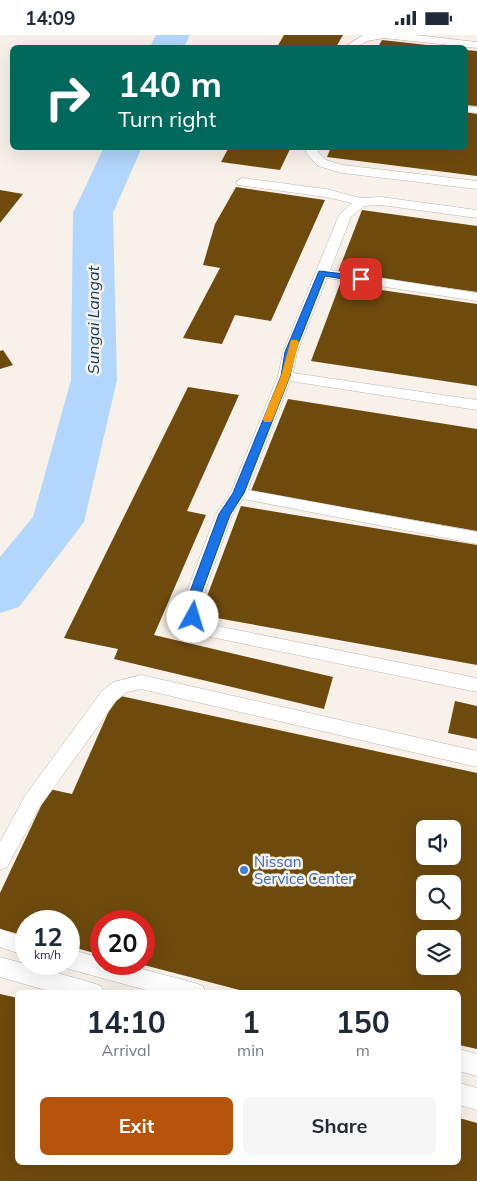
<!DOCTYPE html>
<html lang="en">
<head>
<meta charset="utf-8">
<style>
	:root { --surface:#fff; --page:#f6f6f7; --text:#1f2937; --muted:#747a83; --accent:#b45309 }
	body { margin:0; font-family:Mulish,sans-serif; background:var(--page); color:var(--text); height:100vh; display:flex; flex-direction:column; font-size:19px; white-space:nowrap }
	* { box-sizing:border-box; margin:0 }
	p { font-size:16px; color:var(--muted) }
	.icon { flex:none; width:28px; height:28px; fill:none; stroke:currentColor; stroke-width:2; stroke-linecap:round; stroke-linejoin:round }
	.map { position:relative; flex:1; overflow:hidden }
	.side { position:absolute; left:15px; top:955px; width:446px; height:175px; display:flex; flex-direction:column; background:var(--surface); border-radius:8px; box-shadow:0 5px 20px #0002 }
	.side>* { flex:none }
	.top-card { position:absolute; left:10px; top:10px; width:458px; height:105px; border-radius:8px; box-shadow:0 5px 20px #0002; background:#00695c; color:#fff; overflow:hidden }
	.fabs { position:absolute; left:416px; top:785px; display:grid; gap:10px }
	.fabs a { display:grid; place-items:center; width:45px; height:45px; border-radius:8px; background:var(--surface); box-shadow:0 5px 20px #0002; font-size:25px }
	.speed { position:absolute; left:15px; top:875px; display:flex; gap:10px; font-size:25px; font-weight:700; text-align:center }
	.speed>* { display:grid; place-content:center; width:65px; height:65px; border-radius:50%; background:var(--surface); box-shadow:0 5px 20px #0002; line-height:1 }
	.speed small { font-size:12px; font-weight:400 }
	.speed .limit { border:8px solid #d22; background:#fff; color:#111 }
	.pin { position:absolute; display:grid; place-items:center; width:42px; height:42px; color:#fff; margin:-21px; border-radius:10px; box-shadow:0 2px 8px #0006 }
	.me { position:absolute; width:55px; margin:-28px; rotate:6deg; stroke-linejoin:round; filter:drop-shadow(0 0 4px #0008) }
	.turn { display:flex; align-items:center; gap:18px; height:105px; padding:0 25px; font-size:22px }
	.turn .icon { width:65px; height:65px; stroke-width:2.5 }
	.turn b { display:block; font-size:35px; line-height:42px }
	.eta { display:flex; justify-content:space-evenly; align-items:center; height:85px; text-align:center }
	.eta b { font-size:30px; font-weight:700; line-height:35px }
	.cta { display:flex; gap:10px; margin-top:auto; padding:10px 25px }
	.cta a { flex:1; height:58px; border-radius:8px; background:var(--accent); color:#fff; font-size:20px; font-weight:700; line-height:58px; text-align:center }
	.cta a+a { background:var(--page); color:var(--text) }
	.status { display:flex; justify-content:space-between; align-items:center; height:35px; padding:0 25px; background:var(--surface); direction:ltr }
	.status svg { height:14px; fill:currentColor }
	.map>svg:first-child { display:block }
</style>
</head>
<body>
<div class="status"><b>14:09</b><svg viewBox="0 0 49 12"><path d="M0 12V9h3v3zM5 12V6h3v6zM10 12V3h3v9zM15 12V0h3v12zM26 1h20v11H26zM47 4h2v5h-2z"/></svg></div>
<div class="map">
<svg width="477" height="1146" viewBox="0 0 477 1146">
	<rect width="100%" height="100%" fill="#f7f1e9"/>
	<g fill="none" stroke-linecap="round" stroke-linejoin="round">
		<!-- river -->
		<path fill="#b2d6fc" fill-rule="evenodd" d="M156,0H190L184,12H150Z
			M104,112H142L113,178L117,345L84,487L19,572L0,578V522L33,482L71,345L73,178Z"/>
	</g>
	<!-- building -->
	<path fill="#6e4a0d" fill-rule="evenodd" d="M284,0H343L336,12H277Z
		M382,5L436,11V12H378Z
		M465,15L477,16V71L465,70Z
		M465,77L477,79V141L327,122L331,112H465Z
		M229,112H291L280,135L221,127Z
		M236,152L325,165L271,286L235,280L222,309L183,303L220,233L203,230L215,189Z
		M0,155L23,159L0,188Z
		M362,175L477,191V257L338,237Z
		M340,249L477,269V351L311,326Z
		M3,315L13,330L0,334V316Z
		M188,352L239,360L187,476L206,480L154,600L333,642L324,674L114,624L118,614L64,603Z
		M288,364L477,394V496L251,456Z
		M241,471L477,510V630L200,580Z
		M116,660L477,738V1014L459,1010V958H251L140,929H144V886H101V920L69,911V886H26V901L0,894V858L49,754L72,759ZM425,794H452V821H425ZM425,849H452V876H425ZM425,904H452V931H425Z
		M455,666L477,671V704L448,698Z
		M0,959L18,963V1128H459V1083L477,1088V1146H0Z"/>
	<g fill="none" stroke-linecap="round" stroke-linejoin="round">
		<defs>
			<path id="service" d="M363,0H415L477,7V13L384,3L367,6L357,12H345Z
				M465,71L477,72V78L465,77Z
				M307,112H319L318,117L326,125L343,130L477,146V154L342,138L318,131L306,118Z
				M242,143L326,154L361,163L381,162L477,175V183L381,170L364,171L351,182L330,235L477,258V266L327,243L297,317L293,338L477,365V375L290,346L248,455L477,497V509L243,464L232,480L200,570L201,579L212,590L477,643V657L206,601C192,597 185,583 182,570L216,479L231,457L278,341L283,317L339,180L352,168L326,162L238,150L236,147Z
				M141,640L477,716V732L141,654L127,657L116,666L39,773L7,832L0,835V807L25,761L102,656L114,647Z
				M0,894L26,903V921L0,912Z
				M69,914L101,923V929H123L195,948L203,951L206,958H157L69,934L60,929H69Z
				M0,922L93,948L101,951L104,958H56L0,942Z
				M459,1014L477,1019V1041L459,1036Z
				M459,1048L477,1053V1075L459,1070Z"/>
		</defs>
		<!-- service casing -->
		<use href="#service" stroke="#bab4ac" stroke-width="1"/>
		<!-- service -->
		<use href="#service" fill="#fff" fill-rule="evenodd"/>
	</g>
	<!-- route -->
	<path fill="#1a73e8" stroke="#114b97" d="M319,236L361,241L365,244L361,247L325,241L295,317L290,341L244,458L230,480L197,570L199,582L193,586L189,584L185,570L219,479L233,458L281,341L285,317Z"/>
	<!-- slow -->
	<path fill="#f59e0b" d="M291,305H297L299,307L290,341L273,384L271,387H264L263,384L281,341Z"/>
	<!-- markers -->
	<circle fill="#3f7fe0" stroke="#f7f1e9" stroke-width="2" cx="244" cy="835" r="5"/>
	<g text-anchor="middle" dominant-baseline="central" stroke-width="5" stroke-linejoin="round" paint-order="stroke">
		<!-- shop labels -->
		<g font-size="15" fill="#366cbe" stroke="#f7f1e9" text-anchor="start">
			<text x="254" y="826">Nissan<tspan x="254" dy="17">Service Center</tspan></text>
		</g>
		<!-- water labels -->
		<g font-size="16" font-style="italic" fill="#123c63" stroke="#f7f1e9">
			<text transform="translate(93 285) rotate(-90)">Sungai Langat</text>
		</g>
	</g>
</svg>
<div class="fabs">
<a><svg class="icon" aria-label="sound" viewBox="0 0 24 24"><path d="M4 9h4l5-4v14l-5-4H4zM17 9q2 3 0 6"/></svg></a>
<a><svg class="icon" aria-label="search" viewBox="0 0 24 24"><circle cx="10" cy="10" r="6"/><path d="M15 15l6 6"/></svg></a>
<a><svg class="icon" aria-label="layers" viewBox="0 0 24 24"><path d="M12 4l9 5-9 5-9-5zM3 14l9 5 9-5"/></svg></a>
</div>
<div class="speed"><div>12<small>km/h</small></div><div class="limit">20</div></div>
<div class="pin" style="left:361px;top:244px;background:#d93025"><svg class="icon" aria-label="arrive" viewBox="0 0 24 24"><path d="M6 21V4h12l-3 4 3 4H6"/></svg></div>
<svg class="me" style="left:193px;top:582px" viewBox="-20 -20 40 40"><circle r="19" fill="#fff"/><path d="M0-13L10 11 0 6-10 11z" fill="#1a73e8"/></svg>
<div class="top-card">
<div class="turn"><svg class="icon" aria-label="right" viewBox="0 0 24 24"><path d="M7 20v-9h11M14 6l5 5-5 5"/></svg><div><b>140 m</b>Turn right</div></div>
</div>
<section class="side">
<div class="eta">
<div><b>14:10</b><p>Arrival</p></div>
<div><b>1</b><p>min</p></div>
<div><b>150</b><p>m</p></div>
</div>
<div class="cta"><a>Exit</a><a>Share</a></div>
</section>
</div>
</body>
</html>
